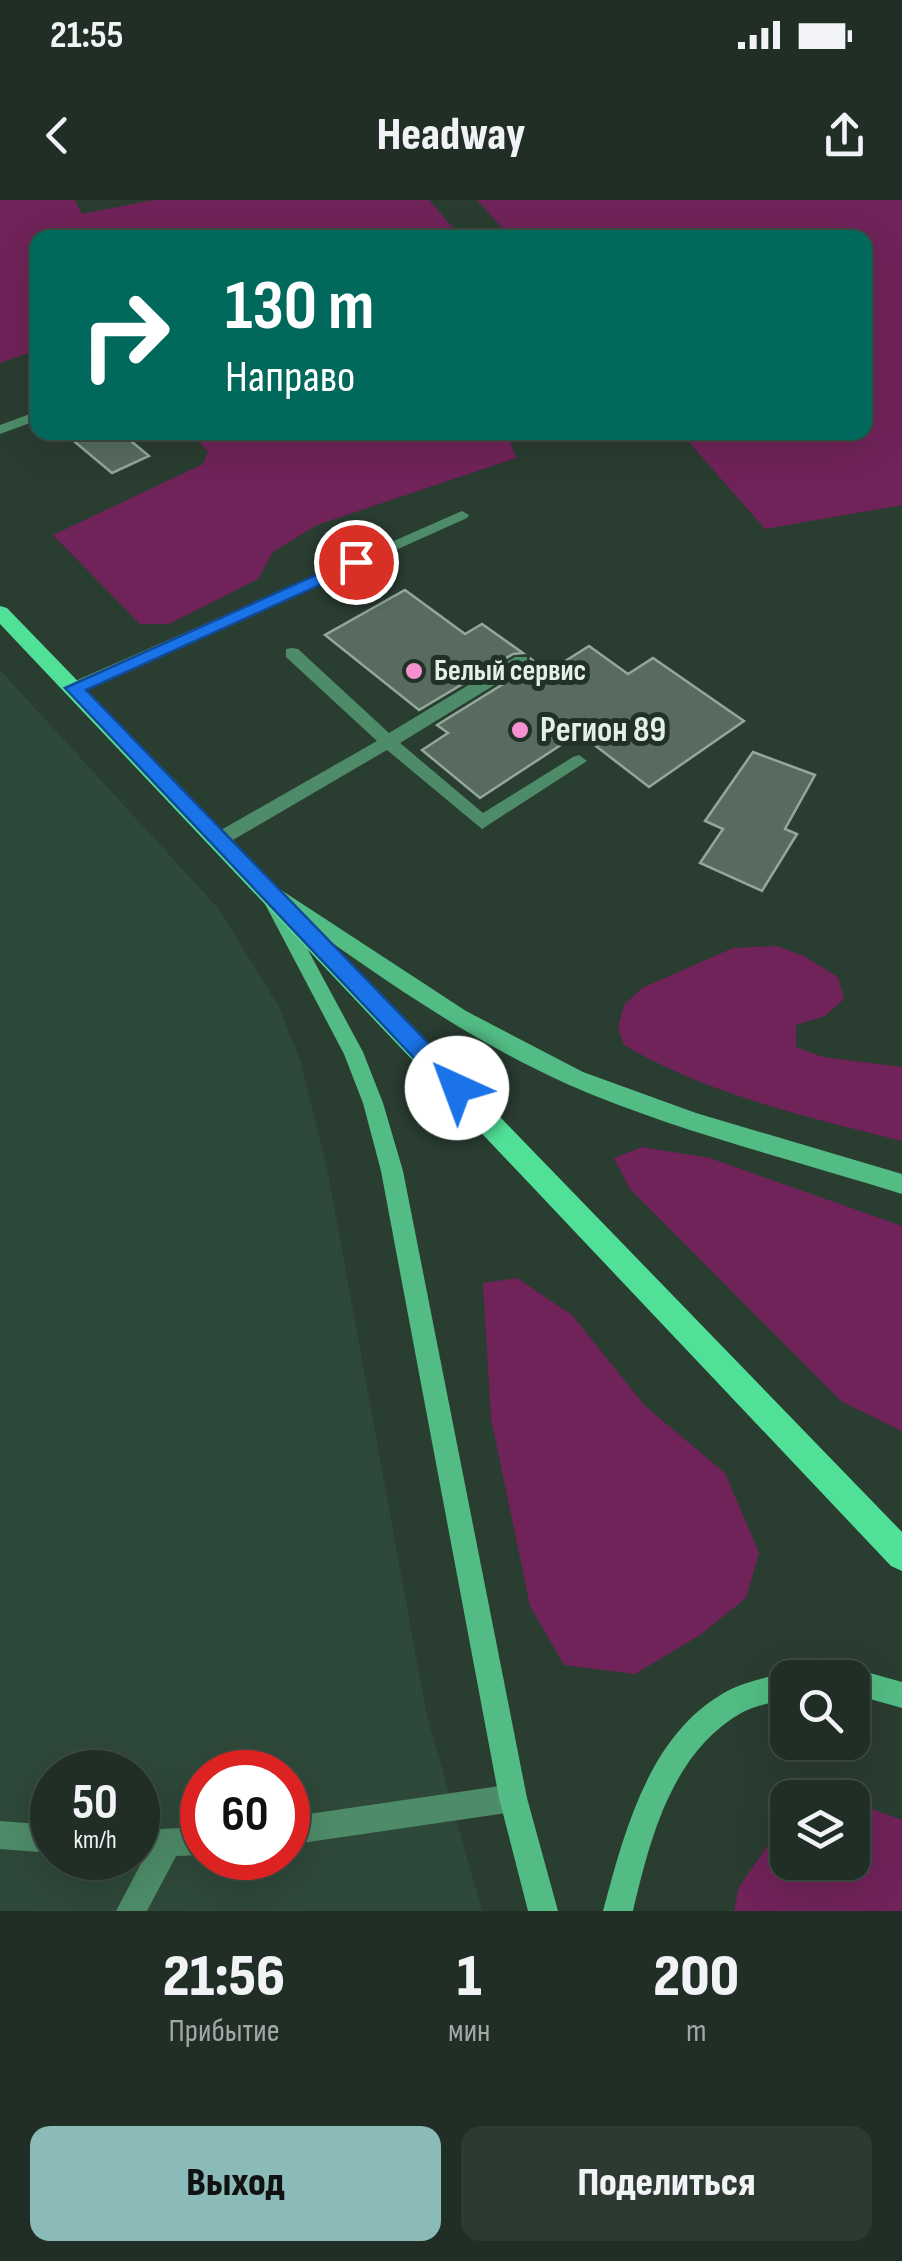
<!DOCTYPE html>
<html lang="ru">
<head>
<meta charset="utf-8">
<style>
	:root { --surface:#202e25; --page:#2d3a32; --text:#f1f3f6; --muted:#a2a8a7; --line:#3d4a42; --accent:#8bbbb9 }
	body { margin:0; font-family:"Sofia Sans Condensed",sans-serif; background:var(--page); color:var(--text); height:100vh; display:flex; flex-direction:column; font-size:38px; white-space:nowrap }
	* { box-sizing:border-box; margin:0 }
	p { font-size:32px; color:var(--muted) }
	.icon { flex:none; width:55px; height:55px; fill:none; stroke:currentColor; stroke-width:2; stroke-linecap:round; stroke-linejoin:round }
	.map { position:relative; height:1711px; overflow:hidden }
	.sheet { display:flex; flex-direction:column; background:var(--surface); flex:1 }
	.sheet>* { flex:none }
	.banner { position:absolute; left:30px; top:30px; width:842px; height:210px; border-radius:20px; box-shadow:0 10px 40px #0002,0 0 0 2px var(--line); background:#00695c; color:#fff; overflow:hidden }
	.controls { position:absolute; left:770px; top:1460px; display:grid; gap:20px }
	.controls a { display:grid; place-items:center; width:100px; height:100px; border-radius:20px; background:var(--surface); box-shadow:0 10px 40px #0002,0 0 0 2px var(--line); font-size:50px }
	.speed { position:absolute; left:30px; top:1550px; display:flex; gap:20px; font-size:50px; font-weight:700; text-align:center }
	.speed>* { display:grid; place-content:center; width:130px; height:130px; border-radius:50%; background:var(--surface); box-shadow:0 10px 40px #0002,0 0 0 2px var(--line); line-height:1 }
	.speed small { font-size:25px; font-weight:400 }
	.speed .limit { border:15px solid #d22; background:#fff; color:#111 }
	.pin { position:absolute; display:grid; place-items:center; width:85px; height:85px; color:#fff; margin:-42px; border:5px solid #fff; border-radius:50%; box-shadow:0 2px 10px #0007 }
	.me { position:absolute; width:110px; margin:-55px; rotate:317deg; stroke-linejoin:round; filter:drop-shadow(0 0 8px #0008) }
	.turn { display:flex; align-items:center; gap:35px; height:210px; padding:0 30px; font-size:45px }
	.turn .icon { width:130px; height:130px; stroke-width:2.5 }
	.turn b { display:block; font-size:70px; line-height:85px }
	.eta { display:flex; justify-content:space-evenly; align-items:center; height:170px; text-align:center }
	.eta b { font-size:60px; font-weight:800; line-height:70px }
	.button { display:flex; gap:20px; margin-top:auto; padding:20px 30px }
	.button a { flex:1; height:115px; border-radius:20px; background:var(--accent); color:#111; font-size:40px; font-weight:800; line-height:115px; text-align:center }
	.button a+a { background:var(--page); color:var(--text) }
	.status { display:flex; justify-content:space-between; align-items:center; height:70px; padding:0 50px; background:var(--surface); direction:ltr }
	.status svg { height:28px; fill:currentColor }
	header { display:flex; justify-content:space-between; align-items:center; height:130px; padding:0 30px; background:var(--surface); font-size:45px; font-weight:800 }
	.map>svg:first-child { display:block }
</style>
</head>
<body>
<div class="status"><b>21:55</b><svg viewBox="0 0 49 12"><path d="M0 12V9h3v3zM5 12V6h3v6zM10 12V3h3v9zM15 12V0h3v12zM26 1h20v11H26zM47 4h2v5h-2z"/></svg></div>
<header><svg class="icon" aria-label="back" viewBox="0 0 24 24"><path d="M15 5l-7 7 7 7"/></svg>Headway<svg class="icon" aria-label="share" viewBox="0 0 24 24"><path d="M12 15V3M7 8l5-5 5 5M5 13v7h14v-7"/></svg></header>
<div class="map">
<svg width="902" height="1711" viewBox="0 0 902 1711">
	<rect width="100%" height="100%" fill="#2a3d31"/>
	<!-- built -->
	<path fill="#2e4839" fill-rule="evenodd" d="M0,470L219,709L279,807L300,860L328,973L426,1512L482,1711H0ZM52,1572H138V1658H52ZM202,1572H288V1658H202Z"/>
	<!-- green -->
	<path fill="#702359" d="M0,0H75L82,14L153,0H429L461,37L38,38L37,150L0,163Z
		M477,0H902V305L765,329L681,233L865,232V38L510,37Z
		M192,233H507L516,258L317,325L273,352L258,379L169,424H140L53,335L203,264L208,252Z
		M777,746L804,756L838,777L844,799L825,816L796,825V847L823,857L902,867V941C809,918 707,894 624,845L618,828L624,805L642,788L733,748Z
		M642,947L710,958L902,1026V1231L842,1202L630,989L614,958Z
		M517,1078L572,1115L645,1206L725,1273L759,1353L746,1398L700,1435L635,1474L564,1465L530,1406L491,1218L483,1083Z
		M853,1602L902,1620V1711H734L739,1687L787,1618L788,1662H852Z"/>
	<!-- building -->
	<path fill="#576c5f" stroke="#92a89a" stroke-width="2.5" d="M63,232H120L149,256L112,273Z
		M405,390L465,434L482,424L523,453L513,454L419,510L325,435Z
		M589,446L628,474L653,458L744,521L649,587L579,533L480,598L422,550L448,533L437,525L529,468L531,459L548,472Z
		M753,552L815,575L785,629L797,634L762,691L700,663L723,629L705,621Z"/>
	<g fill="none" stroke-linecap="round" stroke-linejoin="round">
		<!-- service -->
		<path fill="#4e8c69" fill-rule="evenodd" d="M38,211V220L0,234V225Z
			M462,311L469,315L467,318L80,492L74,494L66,488L68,484Z
			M292,448L298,449L389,533L515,457H527V465L400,543L483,613L573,557L579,555L587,561L482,629L387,550L226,644H214L211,639L214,634L377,541L286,457V449Z
			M513,1584L523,1588L527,1598L523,1608L513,1612L288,1645V1617Z
			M0,1621L52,1625V1653L0,1649Z
			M202,1627V1655L176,1656L147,1711H116L144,1658H136L138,1630Z"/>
		<!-- secondary -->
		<path fill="#52bc84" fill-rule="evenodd" d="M278,688L466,811L583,872L696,913L902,974V994C790,959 675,931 567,884C467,839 377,775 287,711L363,852L383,903L403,971L527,1598L558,1711H528L499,1598L381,971L363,903L344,854L265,704L272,690Z
			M852,1468L902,1482V1508L852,1494V1478H840L843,1472Z
			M788,1472L798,1478H788V1498C773,1503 756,1505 743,1512C672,1551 650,1639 633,1711H603C624,1633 648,1538 722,1494C742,1482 766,1478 788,1472Z"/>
		<!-- primary -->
		<path fill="#51e098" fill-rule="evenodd" d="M0,406L7,408L902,1332V1371L891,1366L0,424Z"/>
	</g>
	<!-- route -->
	<path fill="#1a73e8" stroke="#114b97" stroke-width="2.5" d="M356,357L362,358V366L86,490L465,881L468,888L465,895H449L65,488Z"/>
	<!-- markers -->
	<g fill="#f590d1" stroke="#203227" stroke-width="4">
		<circle cx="414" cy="471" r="10"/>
		<circle cx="520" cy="530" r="10"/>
	</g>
	<g text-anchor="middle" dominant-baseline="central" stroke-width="10" stroke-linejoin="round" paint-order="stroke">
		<!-- far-poi labels -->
		<g font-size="30" font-weight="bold" fill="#e4efe8" stroke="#203227" text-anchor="start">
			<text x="434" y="471">Белый сервис</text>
		</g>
		<!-- poi labels -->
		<g font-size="35" font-weight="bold" fill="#e4efe8" stroke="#203227" text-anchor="start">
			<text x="540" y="530">Регион 89</text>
		</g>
	</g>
</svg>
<div class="controls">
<a><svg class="icon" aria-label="search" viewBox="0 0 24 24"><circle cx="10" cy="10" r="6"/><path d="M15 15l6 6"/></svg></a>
<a><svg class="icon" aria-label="layers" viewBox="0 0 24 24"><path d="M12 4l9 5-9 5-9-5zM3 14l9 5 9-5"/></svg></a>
</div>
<div class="speed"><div>50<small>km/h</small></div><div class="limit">60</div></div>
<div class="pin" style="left:356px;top:362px;background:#d93025"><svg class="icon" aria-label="arrive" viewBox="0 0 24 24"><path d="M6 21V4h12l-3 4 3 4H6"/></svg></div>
<svg class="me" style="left:457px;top:888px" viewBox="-20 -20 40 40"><circle r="19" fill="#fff"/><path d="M0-13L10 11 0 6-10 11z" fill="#1a73e8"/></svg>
<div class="banner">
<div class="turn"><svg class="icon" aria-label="right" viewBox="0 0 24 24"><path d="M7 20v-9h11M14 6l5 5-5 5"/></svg><div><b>130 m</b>Направо</div></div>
</div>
</div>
<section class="sheet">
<div class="eta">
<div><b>21:56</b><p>Прибытие</p></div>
<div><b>1</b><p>мин</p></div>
<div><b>200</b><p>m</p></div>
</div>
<div class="button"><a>Выход</a><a>Поделиться</a></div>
</section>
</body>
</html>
